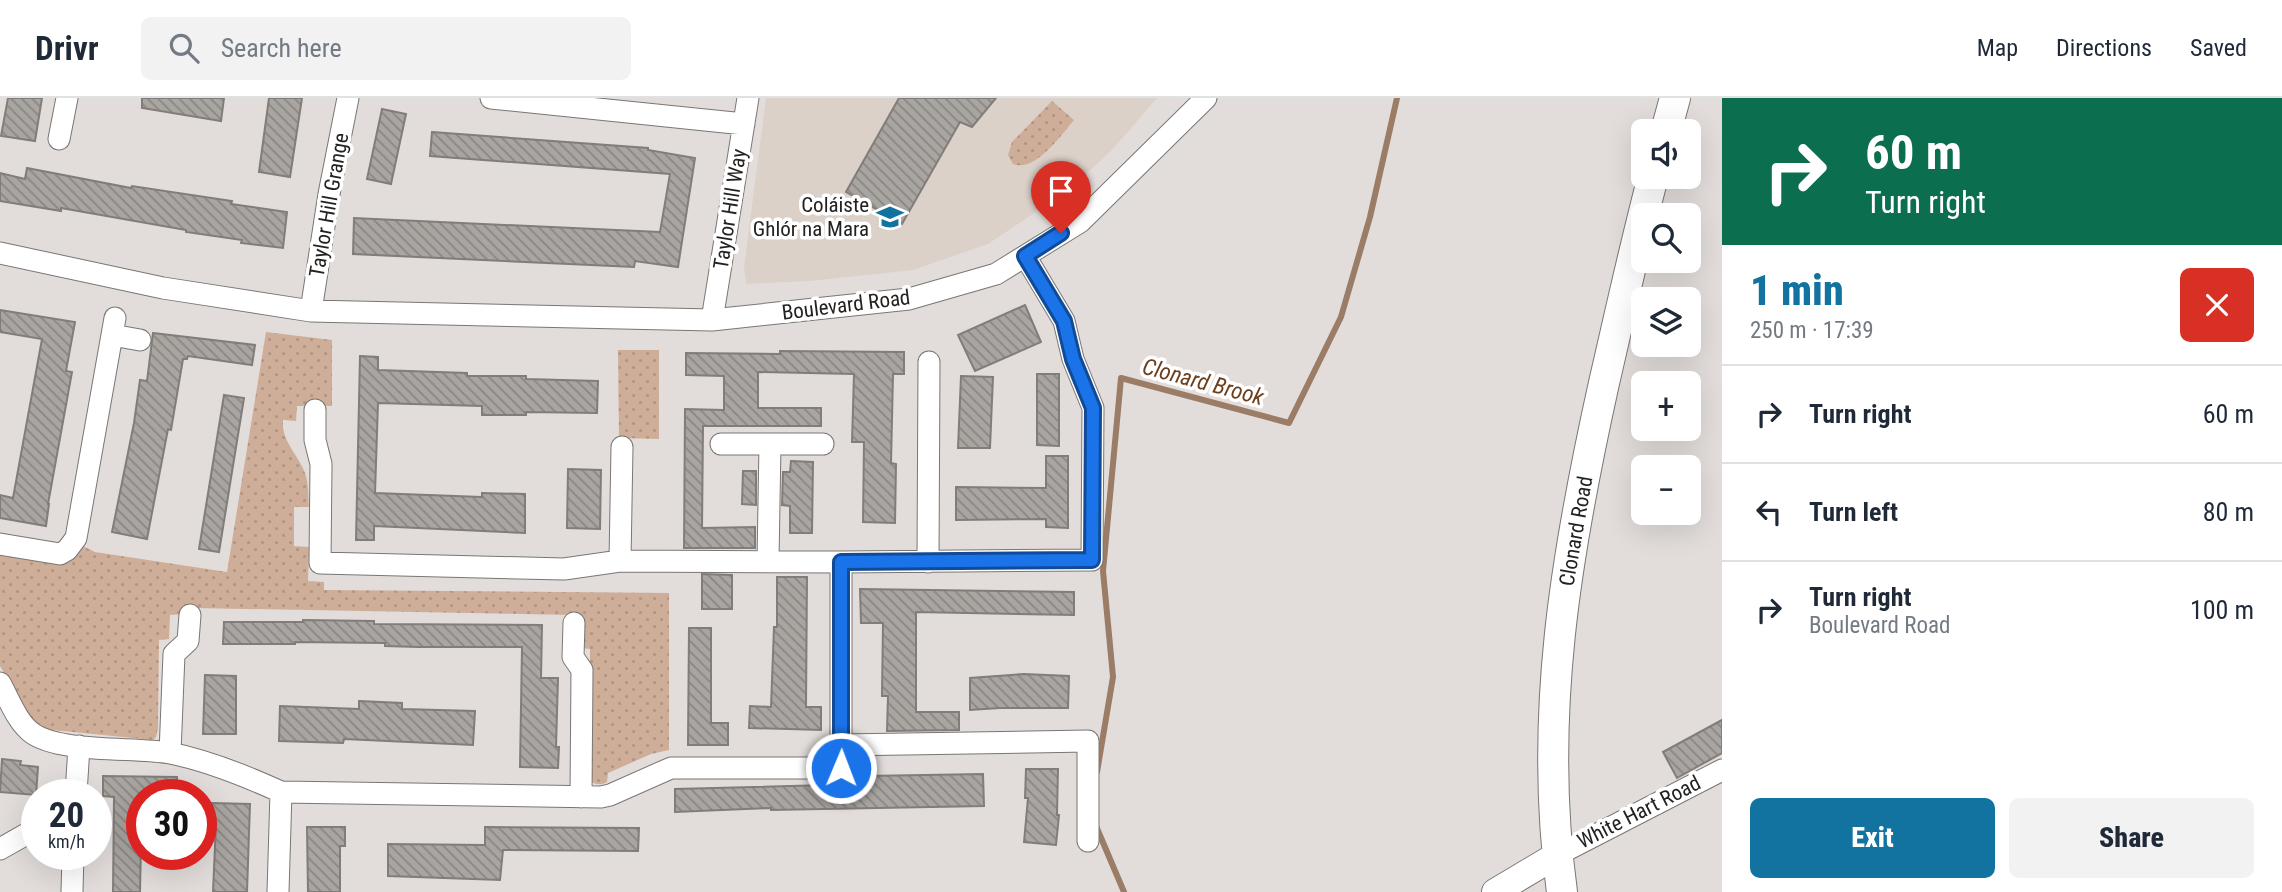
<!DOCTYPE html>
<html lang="en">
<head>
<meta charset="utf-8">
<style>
	:root { --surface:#fff; --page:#f2f2f3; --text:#1f2937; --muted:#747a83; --line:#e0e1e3; --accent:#1272a0 }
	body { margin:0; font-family:"Roboto Condensed",sans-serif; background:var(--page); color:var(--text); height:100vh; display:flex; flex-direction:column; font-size:26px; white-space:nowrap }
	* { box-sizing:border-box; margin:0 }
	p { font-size:23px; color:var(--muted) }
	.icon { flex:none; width:38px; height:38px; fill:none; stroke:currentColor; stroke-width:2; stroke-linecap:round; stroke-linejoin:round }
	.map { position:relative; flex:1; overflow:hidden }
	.details { display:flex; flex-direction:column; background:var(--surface); width:560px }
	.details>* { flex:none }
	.banner { background:#0b6e4f; color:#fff; overflow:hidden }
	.controls { position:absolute; left:1631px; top:21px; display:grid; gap:14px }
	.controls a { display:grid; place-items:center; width:70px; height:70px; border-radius:10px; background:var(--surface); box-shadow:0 7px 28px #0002; font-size:35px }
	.speed { position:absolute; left:21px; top:681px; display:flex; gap:14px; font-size:35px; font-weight:700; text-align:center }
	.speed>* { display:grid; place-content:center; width:91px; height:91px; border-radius:50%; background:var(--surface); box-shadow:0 7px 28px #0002; line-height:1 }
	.speed small { font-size:18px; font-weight:400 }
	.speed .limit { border:10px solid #d22; background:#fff; color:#111 }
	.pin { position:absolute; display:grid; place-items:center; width:60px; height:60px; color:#fff; margin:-72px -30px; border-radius:50% 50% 50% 0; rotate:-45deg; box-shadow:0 0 7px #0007 }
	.pin .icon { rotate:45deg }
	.me { position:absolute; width:77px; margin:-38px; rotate:1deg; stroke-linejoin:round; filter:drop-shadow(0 0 5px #0008) }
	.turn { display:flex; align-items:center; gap:24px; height:147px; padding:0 28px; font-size:32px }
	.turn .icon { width:91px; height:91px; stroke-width:2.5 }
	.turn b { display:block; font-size:49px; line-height:60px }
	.round { display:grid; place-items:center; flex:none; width:74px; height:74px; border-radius:10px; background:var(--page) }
	.head { display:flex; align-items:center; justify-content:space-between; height:119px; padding:0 28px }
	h1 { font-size:42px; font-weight:800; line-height:52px; color:var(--accent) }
	.primary-button { display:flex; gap:14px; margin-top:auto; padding:14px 28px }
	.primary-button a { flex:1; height:80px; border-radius:10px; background:var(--accent); color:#fff; font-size:28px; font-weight:800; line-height:80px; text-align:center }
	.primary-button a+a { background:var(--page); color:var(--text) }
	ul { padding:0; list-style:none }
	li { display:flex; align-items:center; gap:21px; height:98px; padding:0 28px; border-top:2px solid var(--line) }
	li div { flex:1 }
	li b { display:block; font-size:26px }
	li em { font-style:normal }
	header { display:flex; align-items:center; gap:42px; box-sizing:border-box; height:98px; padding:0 35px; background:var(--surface); border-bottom:2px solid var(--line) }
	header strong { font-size:33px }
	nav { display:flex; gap:38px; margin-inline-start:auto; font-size:24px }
	.search { width:490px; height:63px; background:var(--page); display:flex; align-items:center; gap:18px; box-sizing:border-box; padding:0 24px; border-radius:10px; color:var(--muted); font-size:26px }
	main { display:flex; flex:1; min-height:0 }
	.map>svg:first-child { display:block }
</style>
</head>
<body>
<header>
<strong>Drivr</strong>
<div class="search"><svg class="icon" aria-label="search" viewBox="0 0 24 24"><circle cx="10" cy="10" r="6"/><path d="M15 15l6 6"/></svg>Search here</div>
<nav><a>Map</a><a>Directions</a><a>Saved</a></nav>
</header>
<main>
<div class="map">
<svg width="1722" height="794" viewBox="0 0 1722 794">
	<defs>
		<pattern id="grass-dots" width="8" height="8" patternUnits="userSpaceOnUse" patternTransform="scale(1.75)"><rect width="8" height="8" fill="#ceae98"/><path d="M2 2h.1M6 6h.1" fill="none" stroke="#b19583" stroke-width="1.8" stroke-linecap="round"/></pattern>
		<pattern id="building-back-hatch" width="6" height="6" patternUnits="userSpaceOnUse" patternTransform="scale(1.75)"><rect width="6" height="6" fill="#a9a5a1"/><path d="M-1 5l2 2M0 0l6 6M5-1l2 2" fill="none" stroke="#898683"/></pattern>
	</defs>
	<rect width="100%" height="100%" fill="#e2ddda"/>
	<!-- built -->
	<path fill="#dcd1c9" d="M766,0H1157L1112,52L1070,91L988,146L913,172L810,183L746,186L744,169Z"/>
	<!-- grass -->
	<path fill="url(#grass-dots)" d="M1052,3L1074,22C1061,37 1035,75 1013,66L1008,57L1012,44Z
		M266,234L332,242V308H297L296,323L283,322C281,343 298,356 305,375C309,386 308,398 309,409H294V448L309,449L308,483L324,484V492L669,495V652L651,656L608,675L607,684C602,687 597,687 592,684L589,675L590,551L582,550L573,517L194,510L183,516L170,517L169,541L159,542L158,630L156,639L153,642L43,631L35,628L0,568V457L81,447L95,454L227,474Z
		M618,252H659V341L619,340Z"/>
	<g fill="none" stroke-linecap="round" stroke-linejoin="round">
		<!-- stream -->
		<path stroke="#9a7c67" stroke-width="6" d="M1097,674L1113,579L1103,473L1121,280L1289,325L1341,219L1370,119L1397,0
			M1096,728L1124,794"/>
	</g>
	<!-- building -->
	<path fill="url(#building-back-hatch)" stroke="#817d7a" stroke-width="2" d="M8,0H42L35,43L1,38Z
		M142,0H224L221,23L142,10Z
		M269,0H302L290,79L259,74Z
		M899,0H996L972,29L960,24L902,126L846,94Z
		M382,11L406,16L391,86L367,81Z
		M432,34L648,50V52L695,60L678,169L635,163L634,169L353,156L354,120L660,134L670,76L430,58Z
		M27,70L131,90L132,88L232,103L231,106L287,114L283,150L241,145L242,142L186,134V132L61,110V113L0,103V75L25,81Z
		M1025,207L1041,244L975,273L958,237Z
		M0,212L75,224L66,273L72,274L48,406H49L46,428L0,420V397L13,400L42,241L0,234Z
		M153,235L255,247L252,267L188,258L187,261H183L171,332L168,331L147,441L112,434L134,325L140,282L147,283Z
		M780,253L904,254V276H893L891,365L896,366L895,425L863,424L864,344H852L854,276L758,274V310H821V328H703L702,430L755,429V450H684L685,311L724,312V278L686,277V255L780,256Z
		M360,258L378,259V272L467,275V278H526V281L598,283L597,315L526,314V317H482V308L378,305L375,395L482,399V395L525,396V435L374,428V442H356Z
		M1037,276H1059V348L1037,347Z
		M961,278L993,279L990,350H958Z
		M224,297L244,300L219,454L199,451Z
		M1046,358H1068V430L1046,429V421L956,422V389L1046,390Z
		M791,363L813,364L812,435H790V408L782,407L783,374H790Z
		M568,371L601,372L600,431L567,430Z
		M743,373H756V407L742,406Z
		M702,476L732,477V511H702Z
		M777,479H807L806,609H821V632L749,630L750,608L771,609L774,529H777Z
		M860,491L1074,494V517L916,514V614H959V632L887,633L888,598H882L883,525H861Z
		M303,522L374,523V526L542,527L541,580H558L556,649H559L558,670L520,669L522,549H418L385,548V545L295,544V546H223L224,524H303Z
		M689,530H711V625H728V647H688Z
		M1024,576L1069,578L1068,610H1000L970,612V580Z
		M205,577L236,578V636H203Z
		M359,603L402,605V611L475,613L473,647L344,641L343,645L279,643L280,608L359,611Z
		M1722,622V655L1677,680L1663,654Z
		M2,661L21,663L20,667L38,669L36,697L0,694Z
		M1026,671H1058L1057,717H1059L1056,747L1024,744L1028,700H1025Z
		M983,676L984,708L771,712V710L675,714V691L865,686V678Z
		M103,678L177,679V696H142L140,794H113L114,699L103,698Z
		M212,705L250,706L247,794H213L216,725H211Z
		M307,729H345V748H340V794H308Z
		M485,729L639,730L638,753L503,752L500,782L388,778V746L485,747Z"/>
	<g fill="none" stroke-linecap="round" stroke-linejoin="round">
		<defs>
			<path id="minor" d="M491,0L744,26
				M59,41L67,0
				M0,155L163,190L311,213L712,222L909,201L996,176L1080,124L1206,0
				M311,213L329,96L348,0
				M712,222L748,0
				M112,237L140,242
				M315,312V342L321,366L320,465L564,471L620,463L841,464V647
				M721,346H770L768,463
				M770,346H823
				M0,446L60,456L67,452L76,440L115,220
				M620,463L622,349
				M841,464L1092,462L1093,310L1073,261L1064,223L1025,158
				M928,464L929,264
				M574,525L573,559L582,572L581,699
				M0,585C9,601 17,624 32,635C60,655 134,649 170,655C205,662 248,679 281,694L601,699L610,697L671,670H840L841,647L1088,643V743
				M170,655L174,556L188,543L190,517
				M76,696L79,648
				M0,751L37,730
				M1557,757L1722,672
				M72,794L73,756
				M278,794L281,694"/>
			<path id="tertiary" d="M1495,794L1557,757"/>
			<path id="secondary" d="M1666,33L1675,0
				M1562,794C1538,619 1566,456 1604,285C1620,216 1635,147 1653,79"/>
		</defs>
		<!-- minor casing -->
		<use href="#minor" stroke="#7a7673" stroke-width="23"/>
		<!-- tertiary casing -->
		<use href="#tertiary" stroke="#7a7673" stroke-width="28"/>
		<!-- secondary casing -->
		<use href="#secondary" stroke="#7a7673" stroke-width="32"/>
		<!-- minor -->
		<use href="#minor" stroke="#fff" stroke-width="21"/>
		<!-- tertiary -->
		<use href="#tertiary" stroke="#fff" stroke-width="26"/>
		<!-- secondary -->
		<use href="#secondary" stroke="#fff" stroke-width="30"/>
	</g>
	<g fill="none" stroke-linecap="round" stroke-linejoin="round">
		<defs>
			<path id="route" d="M841,670V464L1092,462L1093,310L1073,261L1064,223L1025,158L1061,135"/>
		</defs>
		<!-- route casing -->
		<use href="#route" stroke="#114b97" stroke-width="18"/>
		<!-- route -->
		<use href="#route" stroke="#1a73e8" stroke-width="12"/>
	</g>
	<!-- icons -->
	<defs>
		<symbol id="school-bare" viewBox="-9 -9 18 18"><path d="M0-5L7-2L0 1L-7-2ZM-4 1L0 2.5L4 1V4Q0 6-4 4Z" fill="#1272a0" stroke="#fff" stroke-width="2.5" paint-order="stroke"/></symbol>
	</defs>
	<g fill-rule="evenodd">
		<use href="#school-bare" x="871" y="100" width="38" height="38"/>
	</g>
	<g text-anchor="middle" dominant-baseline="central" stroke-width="7" stroke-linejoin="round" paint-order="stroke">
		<!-- street labels -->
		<g font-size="21" fill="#242221" stroke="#fff">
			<text transform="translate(329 107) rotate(-80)">Taylor Hill Grange</text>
			<text transform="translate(730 111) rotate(-81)">Taylor Hill Way</text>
			<text transform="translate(846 207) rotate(-7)">Boulevard Road</text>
			<text transform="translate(1576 433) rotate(-80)">Clonard Road</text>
			<text transform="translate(1639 714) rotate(-27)">White Hart Road</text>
		</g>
		<!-- poi labels -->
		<g font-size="21" fill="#242221" stroke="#fff" text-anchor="end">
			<text x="869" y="107">Coláiste<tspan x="869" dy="24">Ghlór na Mara</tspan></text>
		</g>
		<!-- water labels -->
		<g font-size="23" font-style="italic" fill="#6c3f1c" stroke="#fff">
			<text transform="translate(1203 284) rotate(15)">Clonard Brook</text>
		</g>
	</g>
</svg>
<div class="controls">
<a><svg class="icon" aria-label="sound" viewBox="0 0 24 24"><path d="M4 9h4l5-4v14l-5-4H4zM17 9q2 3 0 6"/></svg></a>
<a><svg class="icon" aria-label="search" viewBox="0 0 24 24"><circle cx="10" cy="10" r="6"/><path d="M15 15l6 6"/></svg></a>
<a><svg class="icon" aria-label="layers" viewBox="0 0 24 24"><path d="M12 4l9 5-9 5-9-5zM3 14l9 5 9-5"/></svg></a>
<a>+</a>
<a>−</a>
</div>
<div class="speed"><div>20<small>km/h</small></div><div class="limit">30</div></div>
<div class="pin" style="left:1061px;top:135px;background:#d93025"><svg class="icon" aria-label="arrive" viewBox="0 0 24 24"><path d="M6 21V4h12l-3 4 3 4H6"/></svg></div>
<svg class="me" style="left:841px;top:670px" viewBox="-20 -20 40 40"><circle r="17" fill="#1a73e8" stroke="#fff" stroke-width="3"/><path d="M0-11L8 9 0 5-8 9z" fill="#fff"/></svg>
</div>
<section class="details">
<div class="banner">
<div class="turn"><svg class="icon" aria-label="right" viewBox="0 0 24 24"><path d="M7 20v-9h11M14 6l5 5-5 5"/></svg><div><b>60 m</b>Turn right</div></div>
</div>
<div class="head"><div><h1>1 min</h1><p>250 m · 17:39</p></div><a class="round" style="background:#d93025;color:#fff"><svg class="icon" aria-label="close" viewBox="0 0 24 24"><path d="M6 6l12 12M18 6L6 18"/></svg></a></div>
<ul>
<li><svg class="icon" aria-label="right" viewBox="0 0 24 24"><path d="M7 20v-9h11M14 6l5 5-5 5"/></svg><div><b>Turn right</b></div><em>60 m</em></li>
<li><svg class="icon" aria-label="left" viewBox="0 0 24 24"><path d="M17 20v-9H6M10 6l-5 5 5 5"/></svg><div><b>Turn left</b></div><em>80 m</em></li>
<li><svg class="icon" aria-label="right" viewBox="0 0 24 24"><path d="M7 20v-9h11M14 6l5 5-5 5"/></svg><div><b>Turn right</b><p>Boulevard Road</p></div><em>100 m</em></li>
</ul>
<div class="primary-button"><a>Exit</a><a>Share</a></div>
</section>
</main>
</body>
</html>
